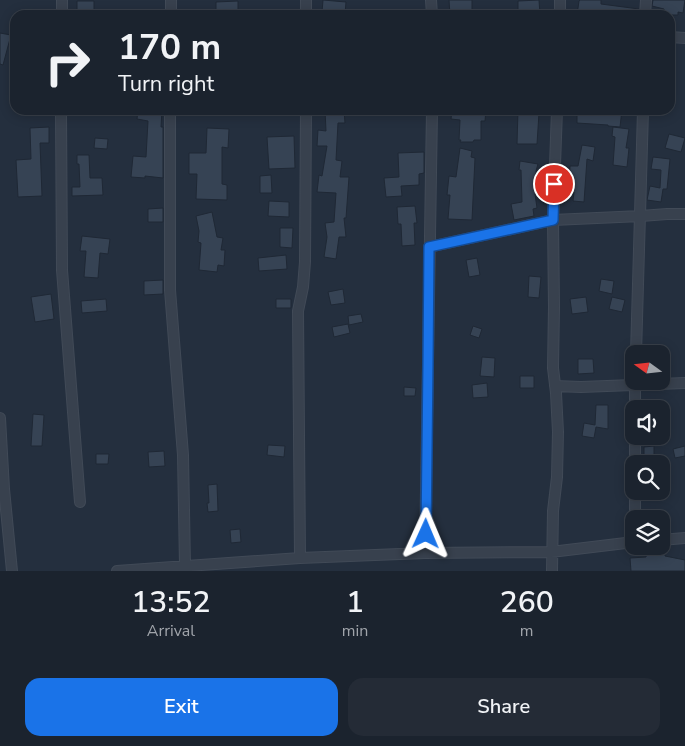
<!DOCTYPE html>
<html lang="en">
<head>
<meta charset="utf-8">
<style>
	:root { --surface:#1b232e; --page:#242b36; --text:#f1f3f6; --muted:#a0a4aa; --line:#39404a; --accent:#1a73e8 }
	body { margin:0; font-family:"Nunito Sans",sans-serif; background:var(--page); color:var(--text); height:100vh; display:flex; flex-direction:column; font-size:19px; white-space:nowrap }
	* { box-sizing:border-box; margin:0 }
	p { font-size:16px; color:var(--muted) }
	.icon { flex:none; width:28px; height:28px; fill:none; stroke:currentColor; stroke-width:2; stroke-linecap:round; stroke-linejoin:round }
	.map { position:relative; height:571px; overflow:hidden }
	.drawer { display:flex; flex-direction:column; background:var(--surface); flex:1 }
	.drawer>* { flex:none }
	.guide { position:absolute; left:10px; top:10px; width:665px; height:105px; border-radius:15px; box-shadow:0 2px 12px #0003,0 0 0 1px var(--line); background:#1b232e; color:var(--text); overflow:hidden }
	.needle { width:32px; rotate:285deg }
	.controls { position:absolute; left:625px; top:345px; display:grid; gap:10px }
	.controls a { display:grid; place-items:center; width:45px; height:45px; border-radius:10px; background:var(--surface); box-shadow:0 2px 12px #0003,0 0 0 1px var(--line); font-size:25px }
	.pin { position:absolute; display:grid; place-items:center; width:42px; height:42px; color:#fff; margin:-21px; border:2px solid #fff; border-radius:50%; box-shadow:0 1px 5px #0007 }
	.me { position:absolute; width:55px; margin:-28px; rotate:1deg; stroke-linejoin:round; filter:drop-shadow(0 0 4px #0008) }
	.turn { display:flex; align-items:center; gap:18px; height:105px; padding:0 25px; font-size:22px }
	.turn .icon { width:65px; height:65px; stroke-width:2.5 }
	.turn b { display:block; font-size:35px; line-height:42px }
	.eta { display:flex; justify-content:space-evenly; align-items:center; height:85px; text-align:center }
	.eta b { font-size:30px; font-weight:600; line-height:35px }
	.button { display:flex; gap:10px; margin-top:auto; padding:10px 25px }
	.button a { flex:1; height:58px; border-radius:15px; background:var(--accent); color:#fff; font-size:20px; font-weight:600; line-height:58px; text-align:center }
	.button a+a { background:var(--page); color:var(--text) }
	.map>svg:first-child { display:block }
</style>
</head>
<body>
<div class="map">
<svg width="685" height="571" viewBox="0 0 685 571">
	<rect width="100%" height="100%" fill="#242f3e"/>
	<!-- building -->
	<path fill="#364354" stroke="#1f2835" d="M323,0L346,2L345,14L322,12Z
		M449,0H472V15H450Z
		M539,0L540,15H518V1Z
		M580,0H601V4L639,9L638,15H577L579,1Z
		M653,0H685L683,13L678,12V15H664V9L652,6Z
		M77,1H94V14L77,15Z
		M238,1V15H216V2Z
		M0,33L11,35L3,65L0,64Z
		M138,110H162L161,127H163V178L145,176V178L131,177L133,156L146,157L148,121L137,119Z
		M325,110H344L345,123H338L336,160L342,161L340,177H349L346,218H344L346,237H339L336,259L324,257L327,237L325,223L334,222L336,193L317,192L319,175L322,176L327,146H317L318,130L326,131Z
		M452,110H486L485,121H481V140H474L473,142H460L461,140H459L460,120L451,119Z
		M518,110L539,113L537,144H517Z
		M609,110H622L620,127L608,126V125L577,123V111L609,112Z
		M49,127V143H40L42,196L18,197L16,160L31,159L30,128Z
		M613,127L629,129L626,148H629L627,167L613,165L615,137L612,136Z
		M207,128L229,129L228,148L222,147V184L227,185V200L196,199L197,174H189V153H206Z
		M669,134L685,138L681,152L665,148Z
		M294,136L295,168L269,169L267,137Z
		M95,138L108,139L107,149L94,148Z
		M582,145L595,147L593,161L587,159L584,202L573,201L574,192H572V182L569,181L570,166H578Z
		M460,148L472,151L471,157L475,158L472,220L448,219L450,195H447L449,176L456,177Z
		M424,152V173L419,174V185L401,186L402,196L386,197L384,178L399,177L398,153Z
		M77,155H89L90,178H102L103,195L72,196V187H80L79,164H77Z
		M653,157L670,159L667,189H663L661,202L647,200L650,186L660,188L661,170L651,169Z
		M520,161L538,164L536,171L537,193L535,194L537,208L533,209L534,216L514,220L511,204L522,202L521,170H519Z
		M271,175L272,193H260V176Z
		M269,201L289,202V217L268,216Z
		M415,206L417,223H414L415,245L402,246L401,224H398L397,207Z
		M163,208V222H148V209Z
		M212,212L217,237L223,238L221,250H225L224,266L218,265L217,272L199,270L201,243L198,242L199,231L196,216Z
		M280,228H293L292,248L280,247Z
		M82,236L110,239L108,254L100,253L98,278L84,277L86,251H80Z
		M286,255L287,269L259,271L258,258Z
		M477,258L480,275L469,277L466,260Z
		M529,276L541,277L539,298L528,297Z
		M601,279L614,281L612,294L599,291Z
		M163,280V294L144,295V281Z
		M343,289L345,303L331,305L328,292Z
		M51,294L54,319L35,322L31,297Z
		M586,297L588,312L572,314L570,299Z
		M612,297L625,300L622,312L609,309Z
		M106,299L107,311L82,313L81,301Z
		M276,299H291V308H276Z
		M361,314L363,322L349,325L348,316Z
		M348,324L350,333L334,337L332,327Z
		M473,326L482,329L479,338L470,335Z
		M482,357L495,358L494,377L480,376Z
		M578,359H593L594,373L578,374Z
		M520,376H534V388H520Z
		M487,383L488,397L473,398L472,385Z
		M404,387L416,388L415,396H404Z
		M596,405H608V429L596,427L594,438L582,436L584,423L595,425Z
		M33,414L44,415L42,446H31Z
		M268,445L285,446L284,457L267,455Z
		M654,446V455L644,456V447Z
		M685,446V456L675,458L673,449Z
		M164,451L165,466L149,467L148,452Z
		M96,454H109L108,464H96Z
		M217,484L218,511L208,512L207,503H209L208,485Z
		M240,529L241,542L231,543L230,530Z
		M647,551L665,553V556L685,560V571H631L630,558L646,557Z"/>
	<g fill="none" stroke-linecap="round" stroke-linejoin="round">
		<defs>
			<path id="street" d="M431,0L432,15
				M62,15V0
				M171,15V0
				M306,15V0
				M560,15V0
				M645,15L646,0
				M670,37L685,38
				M61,110L62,270L80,502
				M170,110V290L183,455L185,566
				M429,247L553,220L641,216L667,214H685
				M636,354L643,110
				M555,386L581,387L685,383
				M635,409V381
				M0,418L4,489L12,571
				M635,436V464
				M635,491V519
				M661,540L685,538
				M425,553C428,405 429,258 432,110
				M300,558L298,311L303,287L305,262L306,110
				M117,571L300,558L425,553L551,552L634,542
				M552,571L553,511L557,477L558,432L556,393L553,368L554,307L553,220L557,110"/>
		</defs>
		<!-- street casing -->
		<use href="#street" stroke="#414a57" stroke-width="12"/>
		<!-- street -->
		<use href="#street" stroke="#38414e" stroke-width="10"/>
	</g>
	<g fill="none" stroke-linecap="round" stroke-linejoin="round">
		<defs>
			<path id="route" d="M426,534L428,364L429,247L553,220L554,184"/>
		</defs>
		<!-- route casing -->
		<use href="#route" stroke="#114b97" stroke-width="12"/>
		<!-- route -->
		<use href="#route" stroke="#1a73e8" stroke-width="9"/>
	</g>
</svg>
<div class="controls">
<a><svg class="needle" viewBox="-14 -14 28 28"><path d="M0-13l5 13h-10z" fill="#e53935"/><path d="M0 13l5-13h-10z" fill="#a0a4aa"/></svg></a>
<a><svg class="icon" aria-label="sound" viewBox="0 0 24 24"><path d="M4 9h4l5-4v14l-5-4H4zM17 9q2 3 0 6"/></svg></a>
<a><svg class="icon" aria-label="search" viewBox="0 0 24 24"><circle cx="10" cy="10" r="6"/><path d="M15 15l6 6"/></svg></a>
<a><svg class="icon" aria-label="layers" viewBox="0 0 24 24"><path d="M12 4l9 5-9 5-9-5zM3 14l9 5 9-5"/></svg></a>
</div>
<div class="pin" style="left:554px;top:184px;background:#d93025"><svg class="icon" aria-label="arrive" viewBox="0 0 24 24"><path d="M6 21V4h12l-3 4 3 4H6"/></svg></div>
<svg class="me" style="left:426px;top:534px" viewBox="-20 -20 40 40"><path d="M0-17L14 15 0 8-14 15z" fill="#1a73e8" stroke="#fff" stroke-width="4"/></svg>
<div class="guide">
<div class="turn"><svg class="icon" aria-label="right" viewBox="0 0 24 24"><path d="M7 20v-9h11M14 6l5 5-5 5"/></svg><div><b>170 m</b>Turn right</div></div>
</div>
</div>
<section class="drawer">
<div class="eta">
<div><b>13:52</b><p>Arrival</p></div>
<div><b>1</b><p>min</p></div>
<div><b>260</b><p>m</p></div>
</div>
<div class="button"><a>Exit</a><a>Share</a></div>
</section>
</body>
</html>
